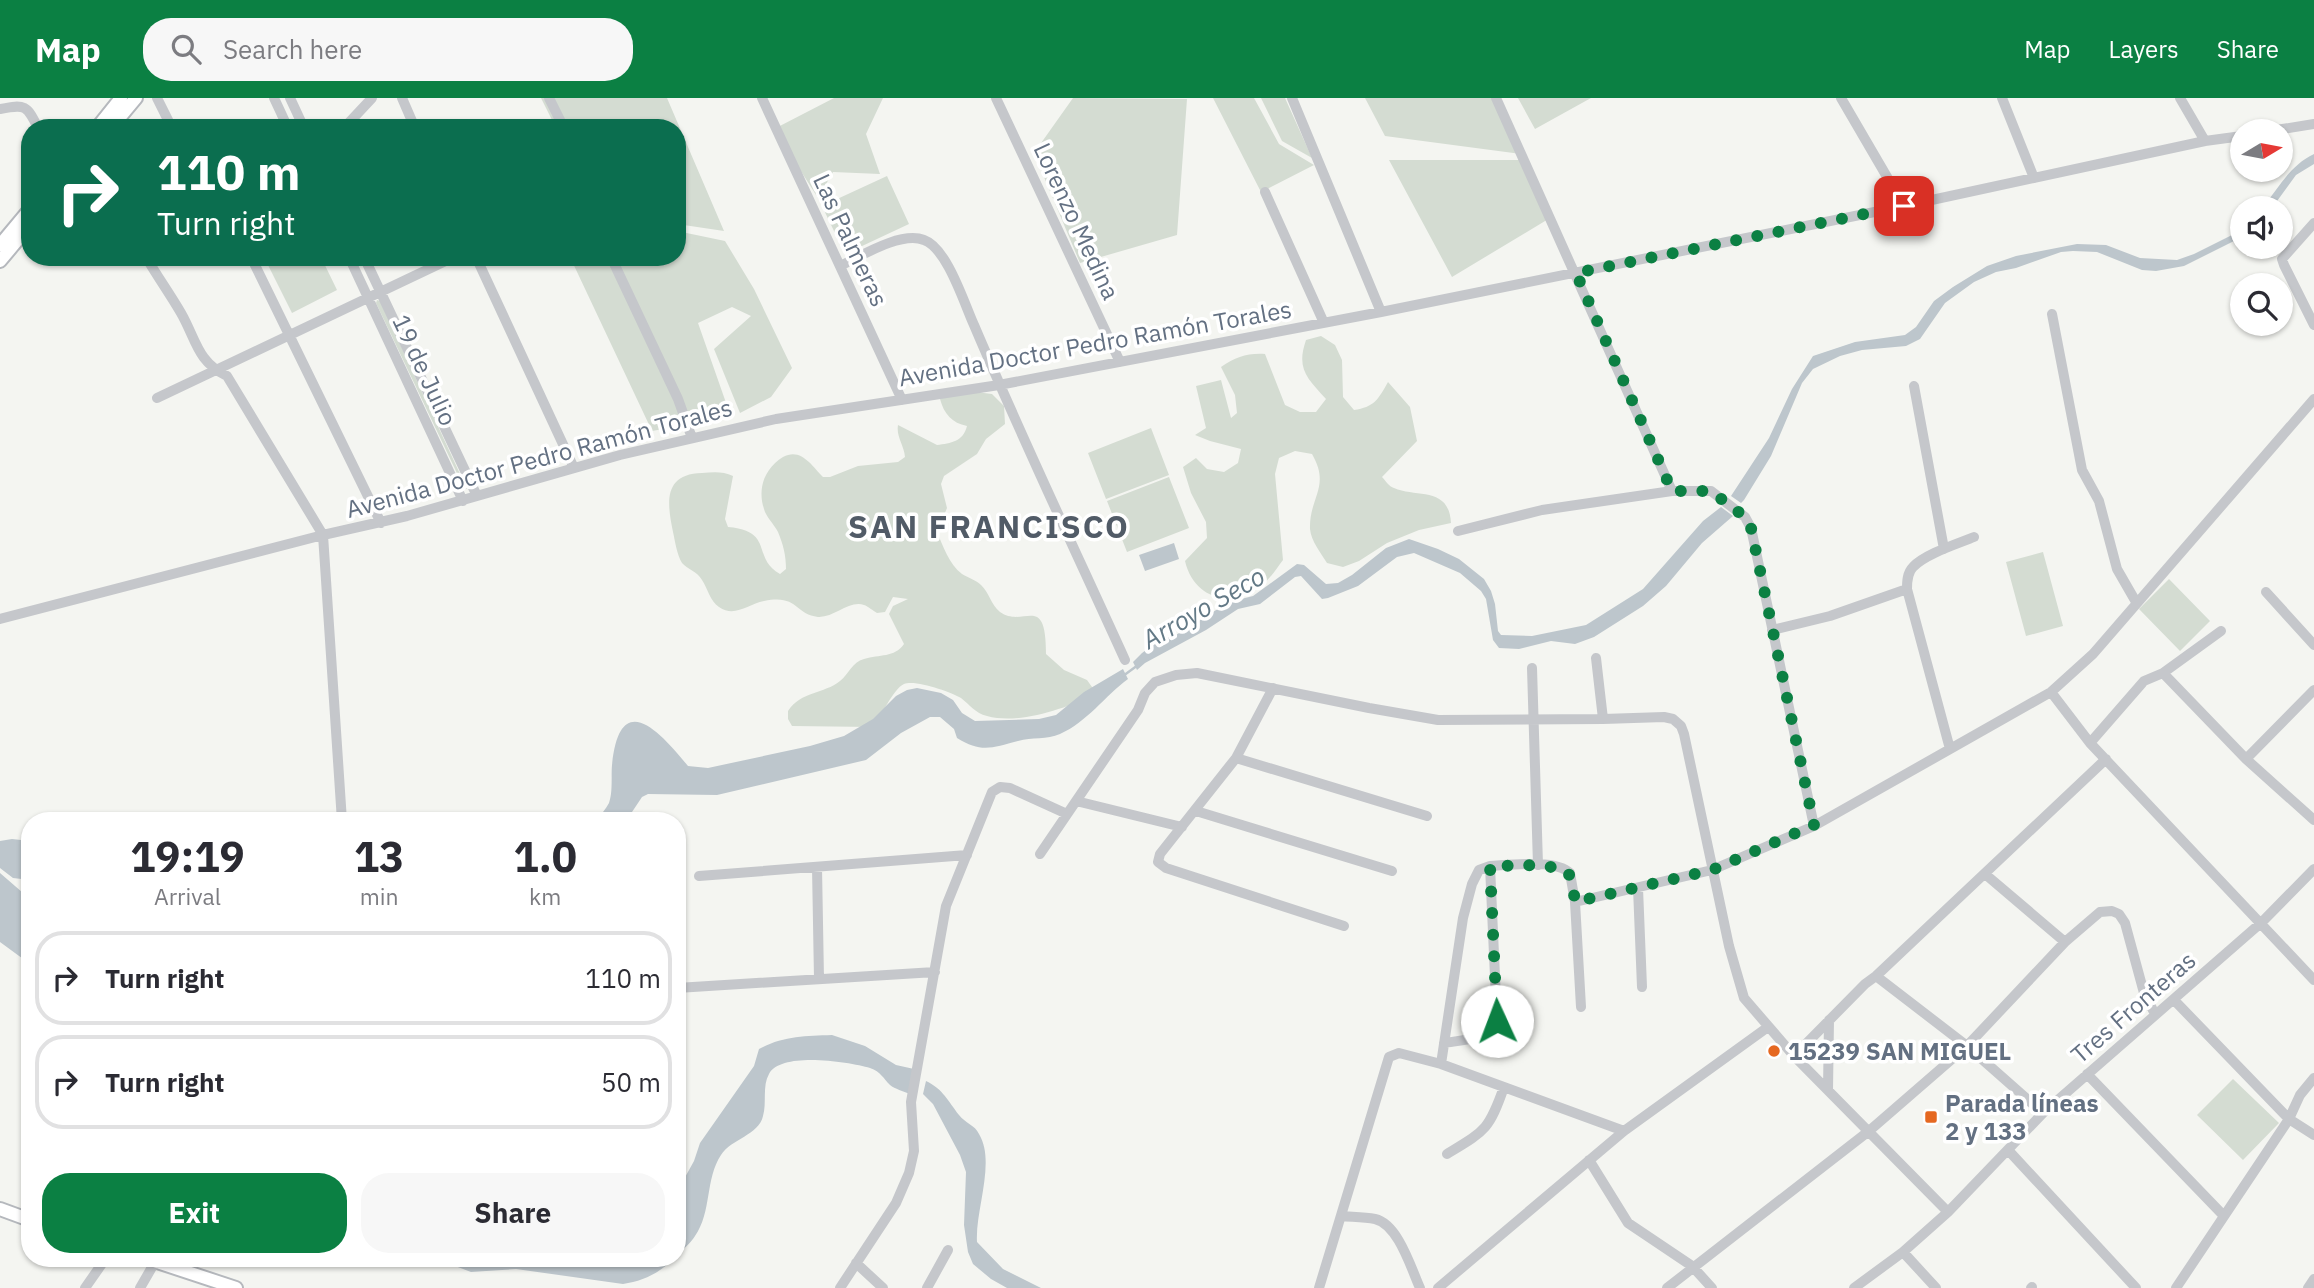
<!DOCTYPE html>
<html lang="en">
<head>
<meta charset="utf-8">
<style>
	:root { --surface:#fff; --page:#f7f7f7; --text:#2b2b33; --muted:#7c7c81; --line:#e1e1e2; --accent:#0b8043 }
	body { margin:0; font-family:"IBM Plex Sans",sans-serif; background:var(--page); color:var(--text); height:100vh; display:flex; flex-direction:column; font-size:26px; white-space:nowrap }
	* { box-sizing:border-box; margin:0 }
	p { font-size:23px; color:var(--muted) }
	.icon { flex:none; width:38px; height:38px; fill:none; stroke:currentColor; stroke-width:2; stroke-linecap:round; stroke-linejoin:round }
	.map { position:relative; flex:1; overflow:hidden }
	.panel { position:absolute; left:21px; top:714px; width:665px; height:455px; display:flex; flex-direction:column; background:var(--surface); border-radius:28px; box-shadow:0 2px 5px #0004 }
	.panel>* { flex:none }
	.guide { position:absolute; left:21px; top:21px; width:665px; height:147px; border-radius:28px; box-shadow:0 2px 5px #0004; background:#0b6e4f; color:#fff; overflow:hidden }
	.needle { width:46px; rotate:80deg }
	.tools { position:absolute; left:2230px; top:21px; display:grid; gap:14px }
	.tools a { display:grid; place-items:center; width:63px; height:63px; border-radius:50%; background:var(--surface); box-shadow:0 2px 5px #0004; font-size:35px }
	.pin { position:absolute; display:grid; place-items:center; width:60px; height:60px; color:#fff; margin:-30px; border-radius:14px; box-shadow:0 4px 10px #0006 }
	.me { position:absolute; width:77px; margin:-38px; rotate:358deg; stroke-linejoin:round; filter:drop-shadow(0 0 5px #0008) }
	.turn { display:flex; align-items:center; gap:24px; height:147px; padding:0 21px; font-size:32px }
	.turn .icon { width:91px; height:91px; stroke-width:2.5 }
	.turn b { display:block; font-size:49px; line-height:60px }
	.eta { display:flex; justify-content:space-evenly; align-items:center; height:119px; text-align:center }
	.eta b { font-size:42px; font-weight:700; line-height:49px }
	.action { display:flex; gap:14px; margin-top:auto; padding:14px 21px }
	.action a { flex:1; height:80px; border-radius:28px; background:var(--accent); color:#fff; font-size:28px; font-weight:700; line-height:80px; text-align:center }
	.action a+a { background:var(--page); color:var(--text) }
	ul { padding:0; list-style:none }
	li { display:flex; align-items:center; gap:21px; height:94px; margin:0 14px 10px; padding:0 7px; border:4px solid var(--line); border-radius:28px }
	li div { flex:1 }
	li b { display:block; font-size:26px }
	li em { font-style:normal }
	header { display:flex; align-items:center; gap:42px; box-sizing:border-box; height:98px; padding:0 35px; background:var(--accent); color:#fff }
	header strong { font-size:33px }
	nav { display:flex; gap:38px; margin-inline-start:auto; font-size:24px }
	.search { width:490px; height:63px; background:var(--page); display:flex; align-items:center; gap:18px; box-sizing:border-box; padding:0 24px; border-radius:28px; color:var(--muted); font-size:26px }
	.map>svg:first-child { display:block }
</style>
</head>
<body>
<header>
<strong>Map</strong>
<div class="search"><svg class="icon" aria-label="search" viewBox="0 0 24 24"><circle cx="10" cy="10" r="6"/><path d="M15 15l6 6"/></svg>Search here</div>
<nav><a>Map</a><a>Layers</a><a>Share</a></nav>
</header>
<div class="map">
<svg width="2314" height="1190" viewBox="0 0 2314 1190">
	<rect width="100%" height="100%" fill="#f4f5f1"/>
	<!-- green -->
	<path fill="#d4dcd2" d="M541,0H667L724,133L677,126V30H556Z
		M834,0H883L866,36L880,76L833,74L818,100L774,31Z
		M1073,0L1187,1L1177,137L1080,165L1034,55Z
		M1213,0H1254L1279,46L1314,67L1261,94Z
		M1261,0H1285L1312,60L1282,43Z
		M1365,0H1497L1521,56L1385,38Z
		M1518,0H1591L1535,31Z
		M1389,62H1523L1550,120L1452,179Z
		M887,78L909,126L845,156L822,108Z
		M677,133L725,143L754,191L792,270L771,299L740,315L714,251L751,218L732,209L698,225L731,319L652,333L570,159H677Z
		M264,159H321L337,192L292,215Z
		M377,202L380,203L467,391L464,390L376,205Z
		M1321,238L1335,247L1342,262L1343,299L1354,312C1374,309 1378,302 1388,284L1410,309L1417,343L1382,379C1385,382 1389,389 1394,390C1417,400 1449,388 1451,425L1419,432L1387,445L1359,463L1343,469L1327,465C1321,455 1311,443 1310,431C1309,399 1331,389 1312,356L1295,353L1279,360L1275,376L1283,462C1277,470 1270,481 1262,487C1231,511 1194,501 1185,463L1207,440L1206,424L1191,395L1183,369L1196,360L1207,371L1224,374L1238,365L1241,351L1210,343L1195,337L1206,330L1196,288L1221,282L1231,320L1237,315L1235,297L1221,269C1236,259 1247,255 1265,256L1285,307L1300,314H1316L1326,301C1307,280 1296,271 1306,242Z
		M959,292L992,296L1004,308L1005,326L986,341L977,356L944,378L941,386L947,410L937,434C943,448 949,466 962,476C969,480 976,482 981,487C989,494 991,507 1000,514C1024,531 1046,493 1046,556L1064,572L1087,582L1097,596C1066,610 1020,627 987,618C975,615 970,607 961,600C951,594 915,581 904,586C893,591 881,619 873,629L792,628L788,621V613C801,593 824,596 840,583C849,576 852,564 864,561C880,556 894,560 904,546L889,516L893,508L908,501L893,499L885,514L877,515C873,513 868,508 864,507C849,502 834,520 818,519C794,516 798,496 764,503C748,506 735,520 719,509C710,503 708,491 702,482C697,473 688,472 682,465C677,457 675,443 673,434C667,405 663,376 702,375C713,374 723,373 733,378L725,421L728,429C775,433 751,460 780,476L786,471C786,457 783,446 778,434C774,426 766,419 764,411C757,390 765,370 783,359C801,349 812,368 823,379H830L858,368L898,364L905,359C904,347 896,339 898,327L937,347C951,345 963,344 967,328C952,325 944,316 940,301Z
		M1151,330L1169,377L1106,401L1088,355Z
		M1169,379L1189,430L1127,454L1107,403Z
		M2043,454L2063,528L2026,538L2006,464Z
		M2169,481L2210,523L2180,553L2139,511Z
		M2233,981L2279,1025L2243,1062L2197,1017Z"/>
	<!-- water -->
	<path fill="#bdc6cc" d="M2314,56V66L2296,77L2272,110H2262C2279,90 2289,68 2314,56Z
		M2242,132V139L2184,168L2156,173L2142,172L2097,154L2073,153L2061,154L2016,170L1996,174L1974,184L1945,205L1920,241L1906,248L1862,252L1840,258L1813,271L1802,285L1771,358L1744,402L1741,405L1731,398L1769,340L1792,291L1813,258L1855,244L1905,237L1916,229L1934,203L1953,189L1987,168L2016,158L2077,146L2106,147L2140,160L2177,162L2194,156Z
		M1721,409L1733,418L1702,445L1666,488L1643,508L1594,539L1575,546L1551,543L1519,551L1499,550L1493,542L1486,501L1481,493L1460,475L1414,455L1397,459L1358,488L1328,500L1322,501L1301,478L1295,479L1260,506L1238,511L1206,532L1145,565L1137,572L1133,564L1142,555L1161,541L1176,537L1229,504L1253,498L1297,466L1304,467L1326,486L1338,485L1352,477L1386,450L1409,441L1438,451L1459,461L1484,481L1491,493L1495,506L1498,533L1501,537L1532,538L1586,527L1643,491L1703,423Z
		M1174,445L1179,461L1145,473L1139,457Z
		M1123,571L1128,581C1105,598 1087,624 1060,636C1047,642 1032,639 1018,643C992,650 981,655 957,640L954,631L940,619H930L901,635L866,662L717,697L648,696L642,699L626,723H597C600,717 606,711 609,705C613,694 611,678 612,667C620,589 660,634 688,668L708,670L810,648L844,638L873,621L896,598L907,592L917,590L941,595L953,602L962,615L975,623L1039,621L1056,617L1084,594Z
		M217,715L255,723H158L165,721Z
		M12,741L30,743V782L13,780L0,770V743Z
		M0,775L30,801V866L0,844Z
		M832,937L865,948L896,967L914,971L910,996C903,993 895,991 890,987C883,980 881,974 870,970C849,964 781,953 769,976C762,988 767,1005 763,1018C759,1037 731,1041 721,1057C705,1081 712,1114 695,1138C691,1145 683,1151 677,1157L678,1092L694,1063L700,1045L754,968L759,951C783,938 805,938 832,937Z
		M926,983C943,991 948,1003 959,1017C965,1025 975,1027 979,1036C996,1064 975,1112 977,1144L1003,1171L1041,1190H1007L991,1181L973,1166L968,1154L964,1127L966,1074L960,1057L933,1006L923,996Z
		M434,1160H571L605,1166L631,1165L642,1160H674C660,1175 643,1183 623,1186L516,1171L471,1174Z"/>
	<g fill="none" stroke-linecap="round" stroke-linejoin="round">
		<!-- stream -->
		<path stroke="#bdc6cc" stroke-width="2.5" d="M1123,578L1138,567"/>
		<defs>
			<path id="major" d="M97,30L121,0
				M111,30L136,0
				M0,147L30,111
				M0,163L30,127
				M0,1111L30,1122
				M145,1160L236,1190"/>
		</defs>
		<!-- major casing -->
		<use href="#major" stroke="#b5b8bd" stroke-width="16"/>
		<!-- minor -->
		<path stroke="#c5c7cb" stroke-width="10" d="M157,0L172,30
			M274,0L288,30
			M290,0L304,30
			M402,0L415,30
			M549,0L561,24
			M762,0L902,302
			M996,0L1120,264
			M1292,0L1381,214
			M1496,0L1672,393H1711L1745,419L1751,430L1814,728
			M1841,0L1904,108
			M2002,0L2034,80
			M2180,0L2205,43
			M0,11C25,6 27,7 38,30
			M344,30L372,0
			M2270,33L2314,26
			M1265,94L1324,225
			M2314,125L2282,161L2284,167L2314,227
			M146,159C157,178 170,196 181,215C196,241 197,264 227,278L323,437L342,723
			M251,159L381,425
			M349,159L463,403
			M364,159L477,398
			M476,159L574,370
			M611,159L678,301L692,340
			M840,168C861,158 901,133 924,142C947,150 964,205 974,227C1022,340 1074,450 1125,562
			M2052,216L2082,372L2099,403L2117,471L2136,504
			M1914,288L1944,451
			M157,300L454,159
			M1458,433L1542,412L1672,393
			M2266,494L2314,547
			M0,521L323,437L407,418L620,357L776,321L999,287L1381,214L1904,108L2205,43L2242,38
			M1772,532L1830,518L1907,491
			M1596,560L1603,621
			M1532,570L1538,767
			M2163,575L2246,661L2314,722
			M1273,590L1236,660L1160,756L1158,764L1166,770L1344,828
			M2051,594L2090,645L2314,882
			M2090,645L2144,583L2163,575L2221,533
			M1950,651L1907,491C1907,484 1907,475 1913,469C1925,456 1957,446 1974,439
			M1236,660L1427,718
			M2246,661L2314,592
			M1076,703L1182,729
			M1196,713L1392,773
			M1040,756L1138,612L1145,595L1155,584L1176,577L1197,575L1369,610L1438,622L1603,621L1664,619L1673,621L1681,628L1684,636L1729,848L1744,900L1794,958L1948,1114
			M817,769L819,881
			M1985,776L2065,844
			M699,778L967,757
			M1638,790L1642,889
			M1575,804L1712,772L1814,728L2051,594L2093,556L2314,301
			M1876,878L1967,948L2043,1015
			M677,890L935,874
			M2174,902L2289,1021L2314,1037
			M1444,945C1461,942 1490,942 1497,923L1490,768C1510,767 1555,761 1570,775L1575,804L1581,909
			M1794,958L1865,886L1876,878L2106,661
			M1441,966L1463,820L1472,786L1479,772L1490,768
			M2087,976L2223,1117
			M1828,992L1829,922
			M2008,1052L2136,1190
			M1447,1056C1485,1033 1489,1032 1504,989
			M1589,1062L1628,1125L1692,1168L1712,1190
			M1341,1118C1352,1119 1364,1119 1375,1121C1398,1126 1411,1170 1420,1190
			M1903,1154L1936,1190
			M856,1165L883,1190
			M85,1190L106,1160
			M140,1190L155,1164
			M840,1190L896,1105L909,1075L914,1053L911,1004L946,808L992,694L1000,689L1010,690L1067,716
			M927,1190L948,1152
			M1319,1190L1389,959L1399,955L1441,966L1624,1033L1768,929
			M1438,1190L1624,1033
			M1667,1190L1869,1033L1967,948L2065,844L2100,814L2112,813L2119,816L2125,825L2144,895L2155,916
			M1854,1190L1903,1154L1948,1114L2043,1015L2262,824L2314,771
			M2031,1190L2032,1189
			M2176,1190L2289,1021L2300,997L2314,980
			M2308,1190L2314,1181"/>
		<!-- major -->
		<use href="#major" stroke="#fff" stroke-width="12"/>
	</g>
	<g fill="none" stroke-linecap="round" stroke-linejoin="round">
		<!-- route -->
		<path stroke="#0b8043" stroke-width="12" stroke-dasharray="0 21.6" d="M1497,923L1490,768L1538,767L1565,771L1572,781L1575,804L1712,772L1814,727L1751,430L1745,419L1711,393H1672L1576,175L1904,108"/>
	</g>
	<!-- markers -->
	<g fill="#e56821" stroke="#fff" stroke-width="2.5">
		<circle cx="1774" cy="953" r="7"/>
		<rect x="1924" y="1012" width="14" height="14" rx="3.5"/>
	</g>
	<g text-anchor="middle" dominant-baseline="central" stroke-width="7" stroke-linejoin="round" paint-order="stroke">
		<!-- street labels -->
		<g font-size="24" fill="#637082" stroke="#fff">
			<text transform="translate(1077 123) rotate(65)">Lorenzo Medina</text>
			<text transform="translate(851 142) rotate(65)">Las Palmeras</text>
			<text transform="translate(1095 245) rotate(-10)">Avenida Doctor Pedro Ramón Torales</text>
			<text transform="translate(425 272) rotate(65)">19 de Julio</text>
			<text transform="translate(539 360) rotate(-15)">Avenida Doctor Pedro Ramón Torales</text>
			<text transform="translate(2133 909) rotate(-41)">Tres Fronteras</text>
		</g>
		<!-- poi labels -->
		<g font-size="24" font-weight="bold" fill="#637082" stroke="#fff" text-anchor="start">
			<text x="1788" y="953">15239 SAN MIGUEL</text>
			<text x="1945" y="1005">Parada líneas<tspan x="1945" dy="28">2 y 133</tspan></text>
		</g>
		<!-- water labels -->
		<g font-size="26" font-style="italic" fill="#637986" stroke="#fff">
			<text transform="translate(1203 509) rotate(-30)">Arroyo Seco</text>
		</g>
		<!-- district labels -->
		<g font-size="32" font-weight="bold" letter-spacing="2" fill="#515b67" stroke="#fff">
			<text x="989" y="428">SAN FRANCISCO</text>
		</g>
	</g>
</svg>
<div class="tools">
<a><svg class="needle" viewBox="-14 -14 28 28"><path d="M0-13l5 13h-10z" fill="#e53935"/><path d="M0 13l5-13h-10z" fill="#7c7c81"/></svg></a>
<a><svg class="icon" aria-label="sound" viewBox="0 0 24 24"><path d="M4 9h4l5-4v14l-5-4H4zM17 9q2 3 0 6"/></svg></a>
<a><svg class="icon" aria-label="search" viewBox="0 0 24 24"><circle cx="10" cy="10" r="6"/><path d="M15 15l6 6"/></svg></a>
</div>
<div class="pin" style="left:1904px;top:108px;background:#d93025"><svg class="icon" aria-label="arrive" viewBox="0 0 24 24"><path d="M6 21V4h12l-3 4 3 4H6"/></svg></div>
<svg class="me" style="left:1497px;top:923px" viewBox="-20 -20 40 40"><circle r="19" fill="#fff"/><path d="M0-13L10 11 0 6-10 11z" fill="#0b8043"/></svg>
<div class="guide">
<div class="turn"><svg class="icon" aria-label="right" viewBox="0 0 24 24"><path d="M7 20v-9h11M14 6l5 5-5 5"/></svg><div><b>110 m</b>Turn right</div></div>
</div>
<section class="panel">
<div class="eta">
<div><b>19:19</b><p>Arrival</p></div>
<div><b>13</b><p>min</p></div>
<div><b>1.0</b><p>km</p></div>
</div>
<ul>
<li><svg class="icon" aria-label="right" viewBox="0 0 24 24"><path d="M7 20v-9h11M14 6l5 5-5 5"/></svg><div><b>Turn right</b></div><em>110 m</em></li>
<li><svg class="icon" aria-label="right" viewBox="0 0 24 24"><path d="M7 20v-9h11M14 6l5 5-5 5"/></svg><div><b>Turn right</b></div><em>50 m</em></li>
</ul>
<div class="action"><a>Exit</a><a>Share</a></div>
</section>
</div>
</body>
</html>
